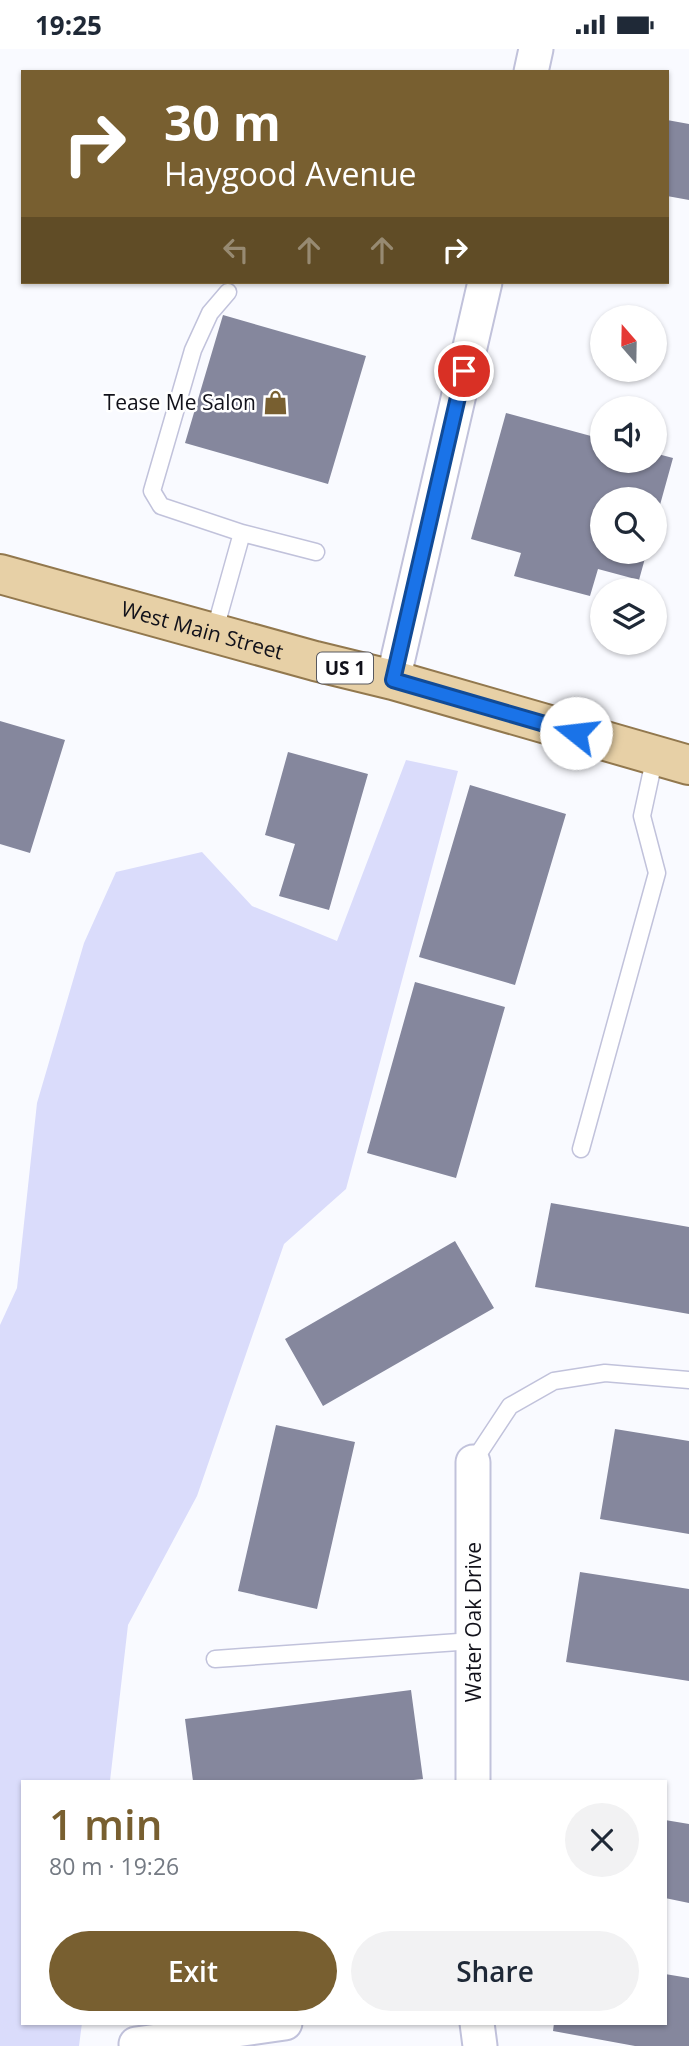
<!DOCTYPE html>
<html lang="en">
<head>
<meta charset="utf-8">
<style>
	:root { --surface:#fff; --page:#f2f2f3; --text:#1f2937; --muted:#747a83; --accent:#785f30 }
	body { margin:0; font-family:"Open Sans",sans-serif; background:var(--page); color:var(--text); height:100vh; display:flex; flex-direction:column; font-size:26px; white-space:nowrap }
	* { box-sizing:border-box; margin:0 }
	p { font-size:23px; color:var(--muted) }
	.icon { flex:none; width:38px; height:38px; fill:none; stroke:currentColor; stroke-width:2; stroke-linecap:round; stroke-linejoin:round }
	.map { position:relative; flex:1; overflow:hidden }
	.details { position:absolute; left:21px; top:1731px; width:646px; height:245px; display:flex; flex-direction:column; background:var(--surface); border-radius:0px; box-shadow:0 2px 5px #0004 }
	.details>* { flex:none }
	.banner { position:absolute; left:21px; top:21px; width:648px; height:214px; border-radius:0px; box-shadow:0 2px 5px #0004; background:#785f30; color:#fff; overflow:hidden }
	.needle { width:46px; rotate:340deg }
	.tools { position:absolute; left:590px; top:256px; display:grid; gap:14px }
	.tools a { display:grid; place-items:center; width:77px; height:77px; border-radius:50%; background:var(--surface); box-shadow:0 2px 5px #0004; font-size:35px }
	.pin { position:absolute; display:grid; place-items:center; width:60px; height:60px; color:#fff; margin:-30px; border:4px solid #fff; border-radius:50%; box-shadow:0 2px 7px #0007 }
	.me { position:absolute; width:77px; margin:-38px; rotate:286deg; stroke-linejoin:round; filter:drop-shadow(0 0 5px #0008) }
	.turn { display:flex; align-items:center; gap:24px; height:147px; padding:0 28px; font-size:32px }
	.turn .icon { width:91px; height:91px; stroke-width:2.5 }
	.turn b { display:block; font-size:49px; line-height:60px }
	.lanes { display:flex; align-items:center; height:66px; padding:0 28px; background:#0003; justify-content:center; gap:35px; direction:ltr }
	.lanes .off { opacity:.35 }
	.round { display:grid; place-items:center; flex:none; width:74px; height:74px; border-radius:37px; background:var(--page) }
	.overview { display:flex; align-items:center; justify-content:space-between; height:119px; padding:0 28px }
	h1 { font-size:42px; font-weight:600; line-height:52px; color:var(--accent) }
	.cta { display:flex; gap:14px; margin-top:auto; padding:14px 28px }
	.cta a { flex:1; height:80px; border-radius:42px; background:var(--accent); color:#fff; font-size:28px; font-weight:600; line-height:80px; text-align:center }
	.cta a+a { background:var(--page); color:var(--text) }
	.status { display:flex; justify-content:space-between; align-items:center; height:49px; padding:0 35px; background:var(--surface); direction:ltr }
	.status svg { height:19px; fill:currentColor }
	.map>svg:first-child { display:block }
</style>
</head>
<body>
<div class="status"><b>19:25</b><svg viewBox="0 0 49 12"><path d="M0 12V9h3v3zM5 12V6h3v6zM10 12V3h3v9zM15 12V0h3v12zM26 1h20v11H26zM47 4h2v5h-2z"/></svg></div>
<div class="map">
<svg width="689" height="1997" viewBox="0 0 689 1997">
	<rect width="100%" height="100%" fill="#f9faff"/>
	<!-- green -->
	<path fill="#dadcfb" d="M406,711L458,722L346,1140L284,1195L197,1447L128,1576L110,1732H23V1974H82L79,1997H0V1276L17,1239L37,1054L84,894L116,823L202,803L252,857L337,892Z"/>
	<!-- building -->
	<path fill="#85879d" d="M667,71L689,75V151L667,147Z
		M223,266L366,307L328,435L185,394Z
		M506,364L602,390V411H654V404L673,409L655,474L654,450H602V502H647L639,531L598,520L590,547L514,527L521,504L471,490Z
		M0,672L65,691L30,804L0,795Z
		M288,703L368,725L329,861L279,847L295,795L265,786Z
		M470,736L566,765L515,936L419,908Z
		M415,933L505,958L456,1129L367,1104Z
		M551,1154L689,1178V1265L535,1238Z
		M455,1192L494,1259L323,1357L285,1290Z
		M276,1376L355,1393L317,1560L238,1542Z
		M615,1380L689,1392V1485L600,1470Z
		M580,1523L689,1540V1632L566,1613Z
		M411,1641L423,1730L404,1732H193L185,1670Z
		M665,1771L689,1775V1854L665,1849Z
		M665,1925L689,1929V1997H635L553,1982L554,1974H665Z"/>
	<g fill="none" stroke-linecap="round" stroke-linejoin="round">
		<defs>
			<path id="service" d="M242,484L316,503
				M214,584L242,484L161,457L152,442L193,301L210,264L228,243
				M581,1100L657,824L642,767L655,707
				M473,1413L510,1357L554,1332L605,1324L689,1331
				M215,1610L473,1592"/>
			<path id="minor" d="M531,23L536,0
				M393,631L485,233
				M473,1413V1732
				M477,1974L480,1997
				M136,1995L285,1974"/>
			<g id="primary">
				<path id="s1" d="M0,525L315,612L393,631L689,716"/>
			</g>
		</defs>
		<!-- service casing -->
		<use href="#service" stroke="#c1c2db" stroke-width="19"/>
		<!-- minor casing -->
		<use href="#minor" stroke="#c1c2db" stroke-width="37"/>
		<!-- primary casing -->
		<use href="#primary" stroke="#92784e" stroke-width="42"/>
		<!-- service -->
		<use href="#service" stroke="#fff" stroke-width="16"/>
		<!-- minor -->
		<use href="#minor" stroke="#fff" stroke-width="33"/>
		<!-- primary -->
		<use href="#primary" stroke="#e7d0a6" stroke-width="38"/>
	</g>
	<g fill="none" stroke-linecap="round" stroke-linejoin="round">
		<defs>
			<path id="route" d="M464,322L393,631L576,684"/>
		</defs>
		<!-- route casing -->
		<use href="#route" stroke="#114b97" stroke-width="18"/>
		<!-- route -->
		<use href="#route" stroke="#1a73e8" stroke-width="12"/>
	</g>
	<!-- icons -->
	<defs>
		<symbol id="shop-bare" viewBox="-9 -9 18 18"><path d="M-5-2.5h2.3a2.7 3.5 0 0 1 5.4 0H5L5.5 6h-11ZM-1.5-2.5h3a1.5 2.3 0 0 0-3 0Z" fill="#785f30" stroke="#fff" stroke-width="2.5" paint-order="stroke"/></symbol>
	</defs>
	<g fill-rule="evenodd">
		<use href="#shop-bare" x="258" y="336" width="35" height="35"/>
	</g>
	<g text-anchor="middle" dominant-baseline="central" stroke-width="5" stroke-linejoin="round" paint-order="stroke">
		<!-- shield labels -->
		<rect fill="#fff" stroke="#58585f" stroke-width="2" x="317" y="603.5" width="56" height="31" rx="5"/>
		<g font-size="19" font-weight="bold" fill="#11111a">
			<text x="345" y="619">US 1</text>
		</g>
		<!-- poi labels -->
		<g font-size="21" fill="#11111a" stroke="#fff" text-anchor="end">
			<text x="256" y="353">Tease Me Salon</text>
		</g>
		<!-- street labels -->
		<g font-size="21" fill="#11111a" stroke="#fff">
			<text stroke="none"><textPath href="#s1" startOffset="210">West Main Street</textPath></text>
			<text transform="translate(473 1573) rotate(-90)">Water Oak Drive</text>
		</g>
	</g>
</svg>
<div class="tools">
<a><svg class="needle" viewBox="-14 -14 28 28"><path d="M0-13l5 13h-10z" fill="#e53935"/><path d="M0 13l5-13h-10z" fill="#747a83"/></svg></a>
<a><svg class="icon" aria-label="sound" viewBox="0 0 24 24"><path d="M4 9h4l5-4v14l-5-4H4zM17 9q2 3 0 6"/></svg></a>
<a><svg class="icon" aria-label="search" viewBox="0 0 24 24"><circle cx="10" cy="10" r="6"/><path d="M15 15l6 6"/></svg></a>
<a><svg class="icon" aria-label="layers" viewBox="0 0 24 24"><path d="M12 4l9 5-9 5-9-5zM3 14l9 5 9-5"/></svg></a>
</div>
<div class="pin" style="left:464px;top:322px;background:#d93025"><svg class="icon" aria-label="arrive" viewBox="0 0 24 24"><path d="M6 21V4h12l-3 4 3 4H6"/></svg></div>
<svg class="me" style="left:576px;top:684px" viewBox="-20 -20 40 40"><circle r="19" fill="#fff"/><path d="M0-13L10 11 0 6-10 11z" fill="#1a73e8"/></svg>
<div class="banner">
<div class="turn"><svg class="icon" aria-label="right" viewBox="0 0 24 24"><path d="M7 20v-9h11M14 6l5 5-5 5"/></svg><div><b>30 m</b>Haygood Avenue</div></div>
<div class="lanes"><svg class="icon off" aria-label="left" viewBox="0 0 24 24"><path d="M17 20v-9H6M10 6l-5 5 5 5"/></svg><svg class="icon off" aria-label="ahead" viewBox="0 0 24 24"><path d="M12 20V5M6 11l6-6 6 6"/></svg><svg class="icon off" aria-label="ahead" viewBox="0 0 24 24"><path d="M12 20V5M6 11l6-6 6 6"/></svg><svg class="icon" aria-label="right" viewBox="0 0 24 24"><path d="M7 20v-9h11M14 6l5 5-5 5"/></svg></div>
</div>
<section class="details">
<div class="overview"><div><h1>1 min</h1><p>80 m · 19:26</p></div><a class="round"><svg class="icon" aria-label="close" viewBox="0 0 24 24"><path d="M6 6l12 12M18 6L6 18"/></svg></a></div>
<div class="cta"><a>Exit</a><a>Share</a></div>
</section>
</div>
</body>
</html>
